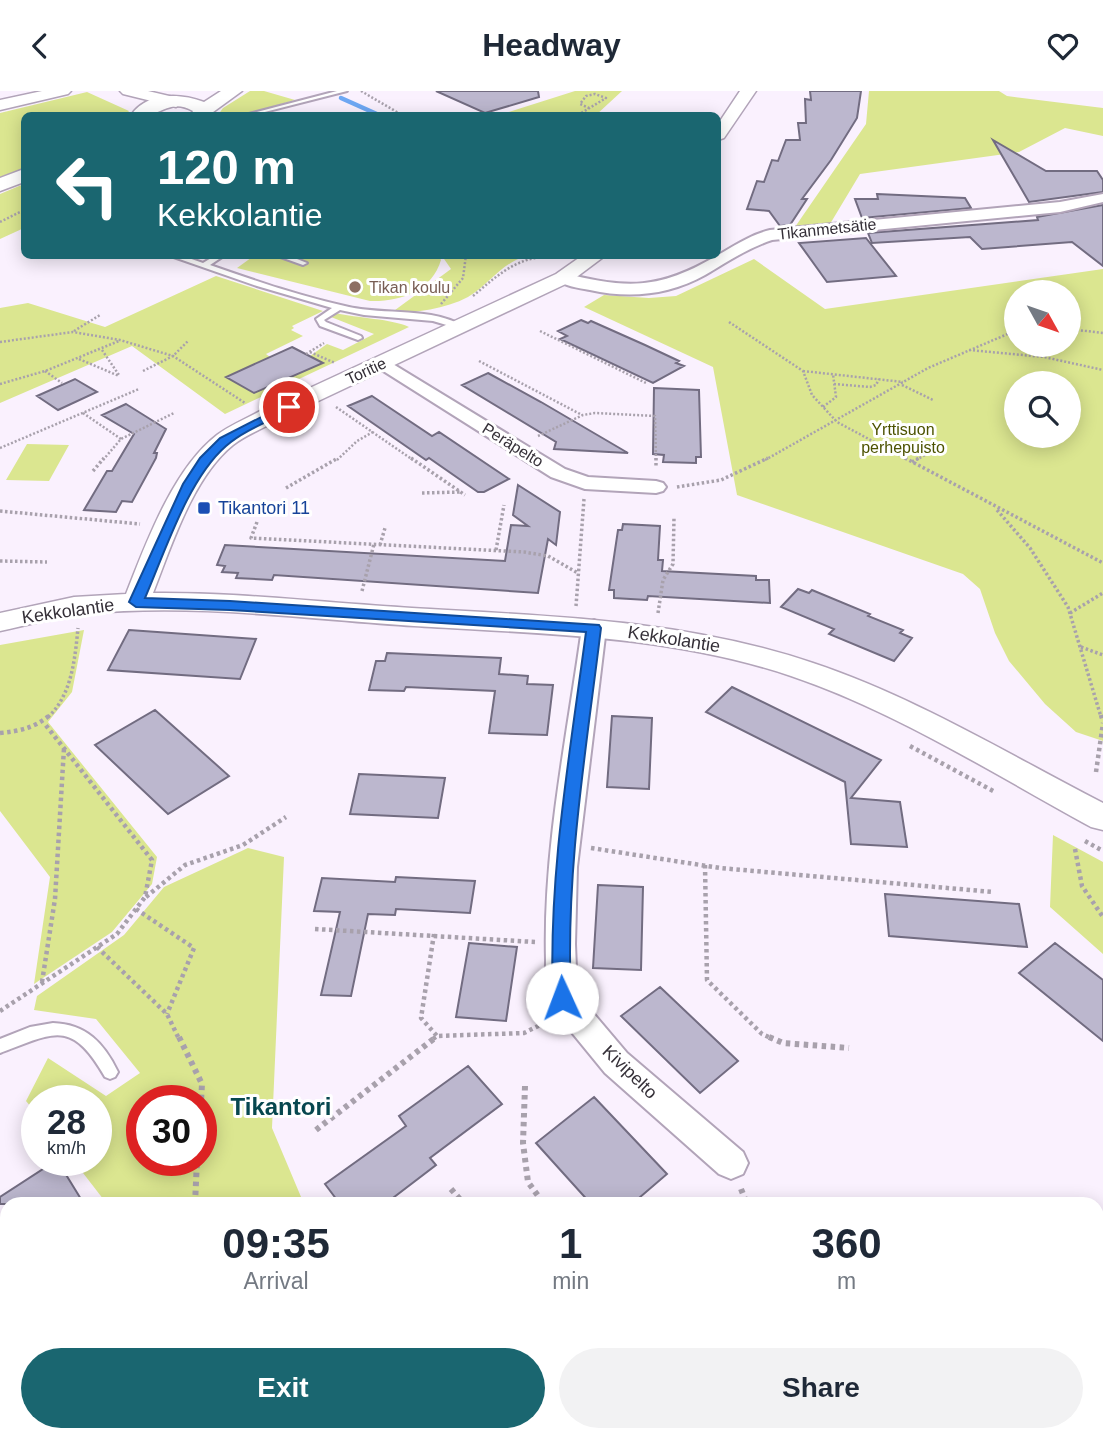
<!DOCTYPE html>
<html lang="en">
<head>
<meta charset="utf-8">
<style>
	:root { --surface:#fff; --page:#f2f2f3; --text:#1f2937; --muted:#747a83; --accent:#1a6670 }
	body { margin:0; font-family:Helvetica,sans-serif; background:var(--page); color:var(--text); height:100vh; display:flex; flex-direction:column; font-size:26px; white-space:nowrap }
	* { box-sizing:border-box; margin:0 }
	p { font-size:23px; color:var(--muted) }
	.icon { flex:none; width:38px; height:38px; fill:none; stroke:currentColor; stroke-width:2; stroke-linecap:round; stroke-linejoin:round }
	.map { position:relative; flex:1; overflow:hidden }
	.details { position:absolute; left:0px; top:1106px; width:1104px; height:245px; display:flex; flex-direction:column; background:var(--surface); border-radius:21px 21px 0 0; box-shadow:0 4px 18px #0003 }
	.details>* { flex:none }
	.guide { position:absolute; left:21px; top:21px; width:700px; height:147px; border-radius:10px; box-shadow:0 4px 18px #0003; background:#1a6670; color:#fff; overflow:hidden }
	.needle { width:46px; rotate:130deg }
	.buttons { position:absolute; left:1004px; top:189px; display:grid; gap:14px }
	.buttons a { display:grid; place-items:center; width:77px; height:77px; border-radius:50%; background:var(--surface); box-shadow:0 4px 18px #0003; font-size:35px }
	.speed { position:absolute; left:21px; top:994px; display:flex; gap:14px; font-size:35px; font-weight:700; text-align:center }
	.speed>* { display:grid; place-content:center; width:91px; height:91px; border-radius:50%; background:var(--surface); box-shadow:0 4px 18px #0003; line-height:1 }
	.speed small { font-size:18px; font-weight:400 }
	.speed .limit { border:10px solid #d22; background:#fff; color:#111 }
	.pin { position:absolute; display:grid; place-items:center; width:60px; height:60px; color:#fff; margin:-30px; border:4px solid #fff; border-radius:50%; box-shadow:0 2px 7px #0007 }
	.me { position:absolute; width:77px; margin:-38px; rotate:358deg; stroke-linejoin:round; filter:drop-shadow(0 0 5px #0008) }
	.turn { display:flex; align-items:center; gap:24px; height:147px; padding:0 21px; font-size:32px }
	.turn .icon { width:91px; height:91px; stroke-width:2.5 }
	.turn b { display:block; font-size:49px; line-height:60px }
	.eta { display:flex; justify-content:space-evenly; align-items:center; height:119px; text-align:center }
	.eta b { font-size:42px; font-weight:700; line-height:49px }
	.primary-button { display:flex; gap:14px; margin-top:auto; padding:14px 21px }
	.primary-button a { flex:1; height:80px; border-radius:42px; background:var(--accent); color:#fff; font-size:28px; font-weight:700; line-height:80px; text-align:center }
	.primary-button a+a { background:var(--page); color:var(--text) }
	header { display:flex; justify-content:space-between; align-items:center; height:91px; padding:0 21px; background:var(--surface); font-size:32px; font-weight:700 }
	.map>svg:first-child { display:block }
</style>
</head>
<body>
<header><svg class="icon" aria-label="back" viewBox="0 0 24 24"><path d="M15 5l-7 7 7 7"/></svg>Headway<svg class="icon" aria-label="heart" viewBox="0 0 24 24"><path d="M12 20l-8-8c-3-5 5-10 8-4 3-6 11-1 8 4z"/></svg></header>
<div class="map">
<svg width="1103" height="1351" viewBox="0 0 1103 1351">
	<rect width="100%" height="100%" fill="#faf1fe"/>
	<!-- green -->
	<path fill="#dbe690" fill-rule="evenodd" d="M250,0H264L295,9L243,24H218L223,17Z
		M575,0H622L596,24H499Z
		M869,0H999L1007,5L1103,17V45L1065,37L1019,61L860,83L830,133L795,136L866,33Z
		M87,1L129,20L126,24H24V77L0,88V22Z
		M24,93V137L0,148V103Z
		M255,164H438L441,169C432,200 400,211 370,210L237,177Z
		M442,165H527C502,171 489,194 468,206C445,218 416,222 391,222L451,178Z
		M754,168L825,218L1103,178V650L1076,641L1045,613L1009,570L995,542L980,498L963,483L737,404L713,276L584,216L604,204L649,207L676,205ZM1017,201H1069V254H1017ZM1017,292H1069V345H1017Z
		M216,185L323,220L292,235L294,237L291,239L303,245L266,263L270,266L227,285L254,302L281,287L285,289L322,272L310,265L327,253L343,259L374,243L331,226L336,222C356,227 393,228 409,236L225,323L132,255L0,312V217L28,212L105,236Z
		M27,353L69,354L49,390L6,389Z
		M84,539L72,601L48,631L157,766L152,793L112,841L34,893L50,786L0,720V554Z
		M1053,744L1103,771V863L1050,816Z
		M248,757L284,766L272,1037L304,1113H107L73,1069H96V1010H37V1023L26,1010L48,967L106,1005L140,982L96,928L34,919L37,905L124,844L164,796ZM142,1010H201V1069H142Z
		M288,1344H498L508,1351H293Z"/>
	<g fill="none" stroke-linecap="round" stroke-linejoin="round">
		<!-- stream -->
		<path stroke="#6ea8f4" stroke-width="4.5" d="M341,7L379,24"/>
	</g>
	<!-- building -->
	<path fill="#bcb7ce" stroke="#726c81" stroke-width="2" d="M436,0H538L539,6L485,22Z
		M810,0H861L857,27L831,69L802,108H807L790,134L780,135L769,120L747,118L757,90L764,91L772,69L778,70L786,49H800L798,32H806L805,8L811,9Z
		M993,49L1046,80H1097L1103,89V101L1029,111Z
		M877,103L965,107L971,117L862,127L855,108H878Z
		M1103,114V175L1072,151L982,158L970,146L872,152L868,142L1038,129L1037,126Z
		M866,147L896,185L827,191L799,152Z
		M581,229L588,232L591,230L645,254L679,270L676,272L684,275L653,292L560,248L567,245L558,240Z
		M292,256L323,272L254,302L226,286Z
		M488,282L541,311L628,362L554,358L556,351L462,294Z
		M75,288L97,301L58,319L37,305Z
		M654,297L699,299L701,366H696V372L663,371L664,364L653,363Z
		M372,305L432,345L439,341L509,388L484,401H478L429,367L426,369L348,315Z
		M126,313L166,338L154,362H157L156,367L132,411L122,410L116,421L84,419L107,380H112L134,343L102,324Z
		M518,394L560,421L556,454L548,448L538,502L274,484L272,489L236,487L238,482L222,481L225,475L217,474L225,454L505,470L511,434L528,435L513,424Z
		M623,433L660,435L658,469H663L662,480L756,485V489H769L770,512L648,505L647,509L614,507V499H609L618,439H622Z
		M798,498L809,502L812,499L870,523L868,525L903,539L900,542L912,547L894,570L829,543L834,538L781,516Z
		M129,539L256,548L240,588L108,579Z
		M387,562L501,567L499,583L528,585L527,593L553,594L547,644L489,642L495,600L406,596L404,600L369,599L376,570H385Z
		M732,596L881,669L851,707L900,711L907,756L851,753L845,691L706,621Z
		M155,619L229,685L168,723L95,654Z
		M612,625L652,627L649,698L607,696Z
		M359,683L445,687L438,727L350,723Z
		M396,786L475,790L470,822L396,818L395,824L368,823L351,905L321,904L340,821L314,820L322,787L395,791Z
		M598,794L643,796L641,879L593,877Z
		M885,803L1019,813L1027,856L889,845Z
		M469,852L517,856L506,930L456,926Z
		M1055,852L1103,889V950L1019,882Z
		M660,896L738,970L700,1002L621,925Z
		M468,975L502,1013L430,1067L436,1074L385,1113H340L325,1093L406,1035L399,1025Z
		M594,1006L667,1083L632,1113H591L536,1052Z
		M57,1069L84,1113H0V1106Z"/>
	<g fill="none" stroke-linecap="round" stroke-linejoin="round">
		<defs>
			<path id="service" d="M337,0H347L253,24H245Z
				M168,164H180L203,172L216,164H225L210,174C256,190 302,206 349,216C383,224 435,216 464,236L460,238L433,230L364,224L340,219L324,229L326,231L361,245L362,247L358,249L320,235L316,228L332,217L257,195Z
				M275,164H287L307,172L303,174Z
				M53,932C86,933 104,952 118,981L115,986L110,988L105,986C71,927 54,942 0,962V948L30,936Z"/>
			<path id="minor" d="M1103,103V111L1060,121L772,149C748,157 727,171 705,184C669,204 630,208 590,199C579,197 562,195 555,187L563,182C628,198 659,199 718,164C734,155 750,144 770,139L1060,111Z
				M383,267L565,378L588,386L656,390L663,392L666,396L663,400L656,402L585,398L551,386L377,276L374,272Z
				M594,529L602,532L606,537L577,776L575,853L577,903L627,962L743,1061L748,1072L743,1083L731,1088L719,1083L605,982L551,916C544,902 546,885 546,869C543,758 567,646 582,537L586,532Z"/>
			<path id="tertiary" d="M42,0H71L68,3L0,19V9Z
				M120,0H148L182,8L184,11L176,16L123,3Z
				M740,0H756L724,47L718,49V33Z
				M583,164H606L570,191L276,330C262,338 246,344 233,354C193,386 171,456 153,502C239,501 325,512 412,517C548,525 683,528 813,572C915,606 1008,663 1103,712V739L1091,736C994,683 897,621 791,585C669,544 541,543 414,535C304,528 193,512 84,523C55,526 28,534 0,540V522L74,506L126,503C146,452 173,378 217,344C230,334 246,328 260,320L556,183Z"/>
			<path id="secondary" d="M221,0H242L209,24H191L193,20C173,9 166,20 148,24C143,26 135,24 131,24C147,1 180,2 204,11Z
				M24,78V91L0,100V87Z"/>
		</defs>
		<!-- service casing -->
		<use href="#service" stroke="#b2a4b9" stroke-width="4"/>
		<!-- minor casing -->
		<use href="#minor" stroke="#b2a4b9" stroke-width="4"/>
		<!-- tertiary casing -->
		<use href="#tertiary" stroke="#b2a4b9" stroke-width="3"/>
		<!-- secondary casing -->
		<use href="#secondary" stroke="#b2a4b9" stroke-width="3"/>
		<!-- path-far3 -->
		<path stroke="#a8a1ac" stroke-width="2.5" stroke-dasharray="2 2" stroke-linecap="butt" d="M361,0L402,24
			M578,24L606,7L595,3L586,5L580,13L589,17
			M0,131L24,119
			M473,205C499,183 520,163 556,166
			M441,213L463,187L466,164
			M729,231L803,280L812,304L837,331L908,369
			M1069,238L1103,242
			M74,240L100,224
			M540,240L646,292
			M0,251L73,241L120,249L173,265L245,312
			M1025,254L1035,264
			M102,259L119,284
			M969,259L1044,266L1103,279
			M310,261L335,272
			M306,263L324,252
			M79,268L119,285
			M479,270L582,324
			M45,280L62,292
			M143,280L173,265L188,250
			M803,280L903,291
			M0,293L45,280L119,250
			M834,293L870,296L876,294L879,288
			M902,294L933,309
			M336,316L413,369
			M823,316L836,306L833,283
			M83,322L121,348
			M538,345L583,324L595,322L655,325L656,369
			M0,357L139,298
			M103,369L121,348L174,322
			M337,369L357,350L373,341
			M765,369L928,277L1017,239
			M916,369L940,356"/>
		<!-- path-far2 -->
		<path stroke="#a8a1ac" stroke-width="3.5" stroke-dasharray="2.5 2.5" stroke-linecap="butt" d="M411,367L465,404
			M656,367V377
			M905,367L1103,472
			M912,371L919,367
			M93,380L104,367
			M677,396L721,389L768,367
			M286,397L338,367
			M422,402L461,401
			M997,419L1030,457L1068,516L1101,626
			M0,420L140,433
			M257,431L251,447L524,461L548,465L578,482
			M380,454L385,437
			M496,459L504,414
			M0,470L47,471
			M362,500L374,453
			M576,515L584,408
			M658,522L663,489L673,473L674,427
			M1070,522L1103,502
			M1081,556L1103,564
			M48,626C72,604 75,567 78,537"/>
		<!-- path-far1 -->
		<path stroke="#a8a1ac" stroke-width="4.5" stroke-dasharray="3.5 3.5" stroke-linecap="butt" d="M1101,624L1103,631
			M0,642C20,640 34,637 50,624
			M910,655L995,701
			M1096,681L1103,632
			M1085,750L1103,760
			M591,757L720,777L993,801
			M1075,758L1082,795L1103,826
			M705,774L707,889L762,943L773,948
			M146,806L185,774L243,754L286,726
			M136,818L194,857L167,923
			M315,838L535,851
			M434,843L421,927L437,945
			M97,856L167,923L179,948
			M42,891L55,808L64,657
			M0,920L117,843L145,806L152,769L44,632
			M433,948L437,945L524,942L546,931"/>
		<!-- path -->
		<path stroke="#a8a1ac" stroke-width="6" stroke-dasharray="4.5 4.5" stroke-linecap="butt" d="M179,946L202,993L201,1010
			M769,946L783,952L849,957
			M525,995L523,1052L528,1091L544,1113
			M316,1039L436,946
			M451,1098L464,1113
			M741,1098L747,1113
			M195,1113L197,1069
			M394,1344L397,1351
			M760,1344V1351"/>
		<!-- service -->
		<use href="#service" fill="#fff" fill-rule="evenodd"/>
		<!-- minor -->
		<use href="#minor" fill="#fff" fill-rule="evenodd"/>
		<!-- tertiary -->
		<use href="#tertiary" fill="#fff" fill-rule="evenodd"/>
		<!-- secondary -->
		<use href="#secondary" fill="#fff" fill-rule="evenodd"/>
	</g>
	<!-- route -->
	<path fill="#1a73e8" stroke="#114b97" stroke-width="2" d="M289,312L295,316L293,318C272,329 244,339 226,355C188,388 165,461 145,507L230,510L599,534L601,537C586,660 565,782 571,907L569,912L562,915L555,912L553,907C548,784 570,663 586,541L230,519L136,516L129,511L183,393L200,367L220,347Z"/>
	<!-- markers -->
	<circle fill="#8d6e63" stroke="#fff" stroke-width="2.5" cx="355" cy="196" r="7"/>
	<rect fill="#1a4fb4" stroke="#fff" stroke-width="2.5" x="197" y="410" width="14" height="14" rx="3.5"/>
	<g text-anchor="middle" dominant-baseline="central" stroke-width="6" stroke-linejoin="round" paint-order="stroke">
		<!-- far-street labels -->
		<g font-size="16" fill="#353038" stroke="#fff">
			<text transform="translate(827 138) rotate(-6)">Tikanmetsätie</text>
			<text transform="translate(366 280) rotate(-25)">Toritie</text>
			<text transform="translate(513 354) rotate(32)">Peräpelto</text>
		</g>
		<!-- far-education labels -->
		<g font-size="16" fill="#785e54" stroke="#fff" text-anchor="start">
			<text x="369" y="196">Tikan koulu</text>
		</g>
		<!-- far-park labels -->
		<g font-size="16" fill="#4c5201" stroke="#fff">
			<text x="903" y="338">Yrttisuon<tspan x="903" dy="18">perhepuisto</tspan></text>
		</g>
		<!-- transit labels -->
		<g font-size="18" fill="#164399" stroke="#fff" text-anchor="start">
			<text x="218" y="417">Tikantori 11</text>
		</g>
		<!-- street labels -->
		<g font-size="18" fill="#353038" stroke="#fff">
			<text transform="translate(68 520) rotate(-8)">Kekkolantie</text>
			<text transform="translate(674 548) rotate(9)">Kekkolantie</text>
			<text transform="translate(630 981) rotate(44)">Kivipelto</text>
		</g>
		<!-- near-quarter labels -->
		<g font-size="24" font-weight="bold" fill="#07474f" stroke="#fff">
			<text x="281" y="1015">Tikantori</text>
		</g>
	</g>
</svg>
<div class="buttons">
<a><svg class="needle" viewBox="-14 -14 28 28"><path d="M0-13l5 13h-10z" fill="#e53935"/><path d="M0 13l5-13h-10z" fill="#747a83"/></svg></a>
<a><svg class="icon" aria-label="search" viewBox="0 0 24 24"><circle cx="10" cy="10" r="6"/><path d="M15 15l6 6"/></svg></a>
</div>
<div class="speed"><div>28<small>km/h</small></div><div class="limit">30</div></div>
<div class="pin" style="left:289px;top:316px;background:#d93025"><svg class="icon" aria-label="arrive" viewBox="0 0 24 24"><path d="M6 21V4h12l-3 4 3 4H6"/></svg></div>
<svg class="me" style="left:562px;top:907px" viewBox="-20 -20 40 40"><circle r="19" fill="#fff"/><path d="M0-13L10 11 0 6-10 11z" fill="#1a73e8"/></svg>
<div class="guide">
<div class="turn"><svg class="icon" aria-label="left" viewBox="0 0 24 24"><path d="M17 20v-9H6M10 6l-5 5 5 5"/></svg><div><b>120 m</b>Kekkolantie</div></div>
</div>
<section class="details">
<div class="eta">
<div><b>09:35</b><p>Arrival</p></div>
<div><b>1</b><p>min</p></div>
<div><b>360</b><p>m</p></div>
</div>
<div class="primary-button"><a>Exit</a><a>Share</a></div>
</section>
</div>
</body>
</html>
